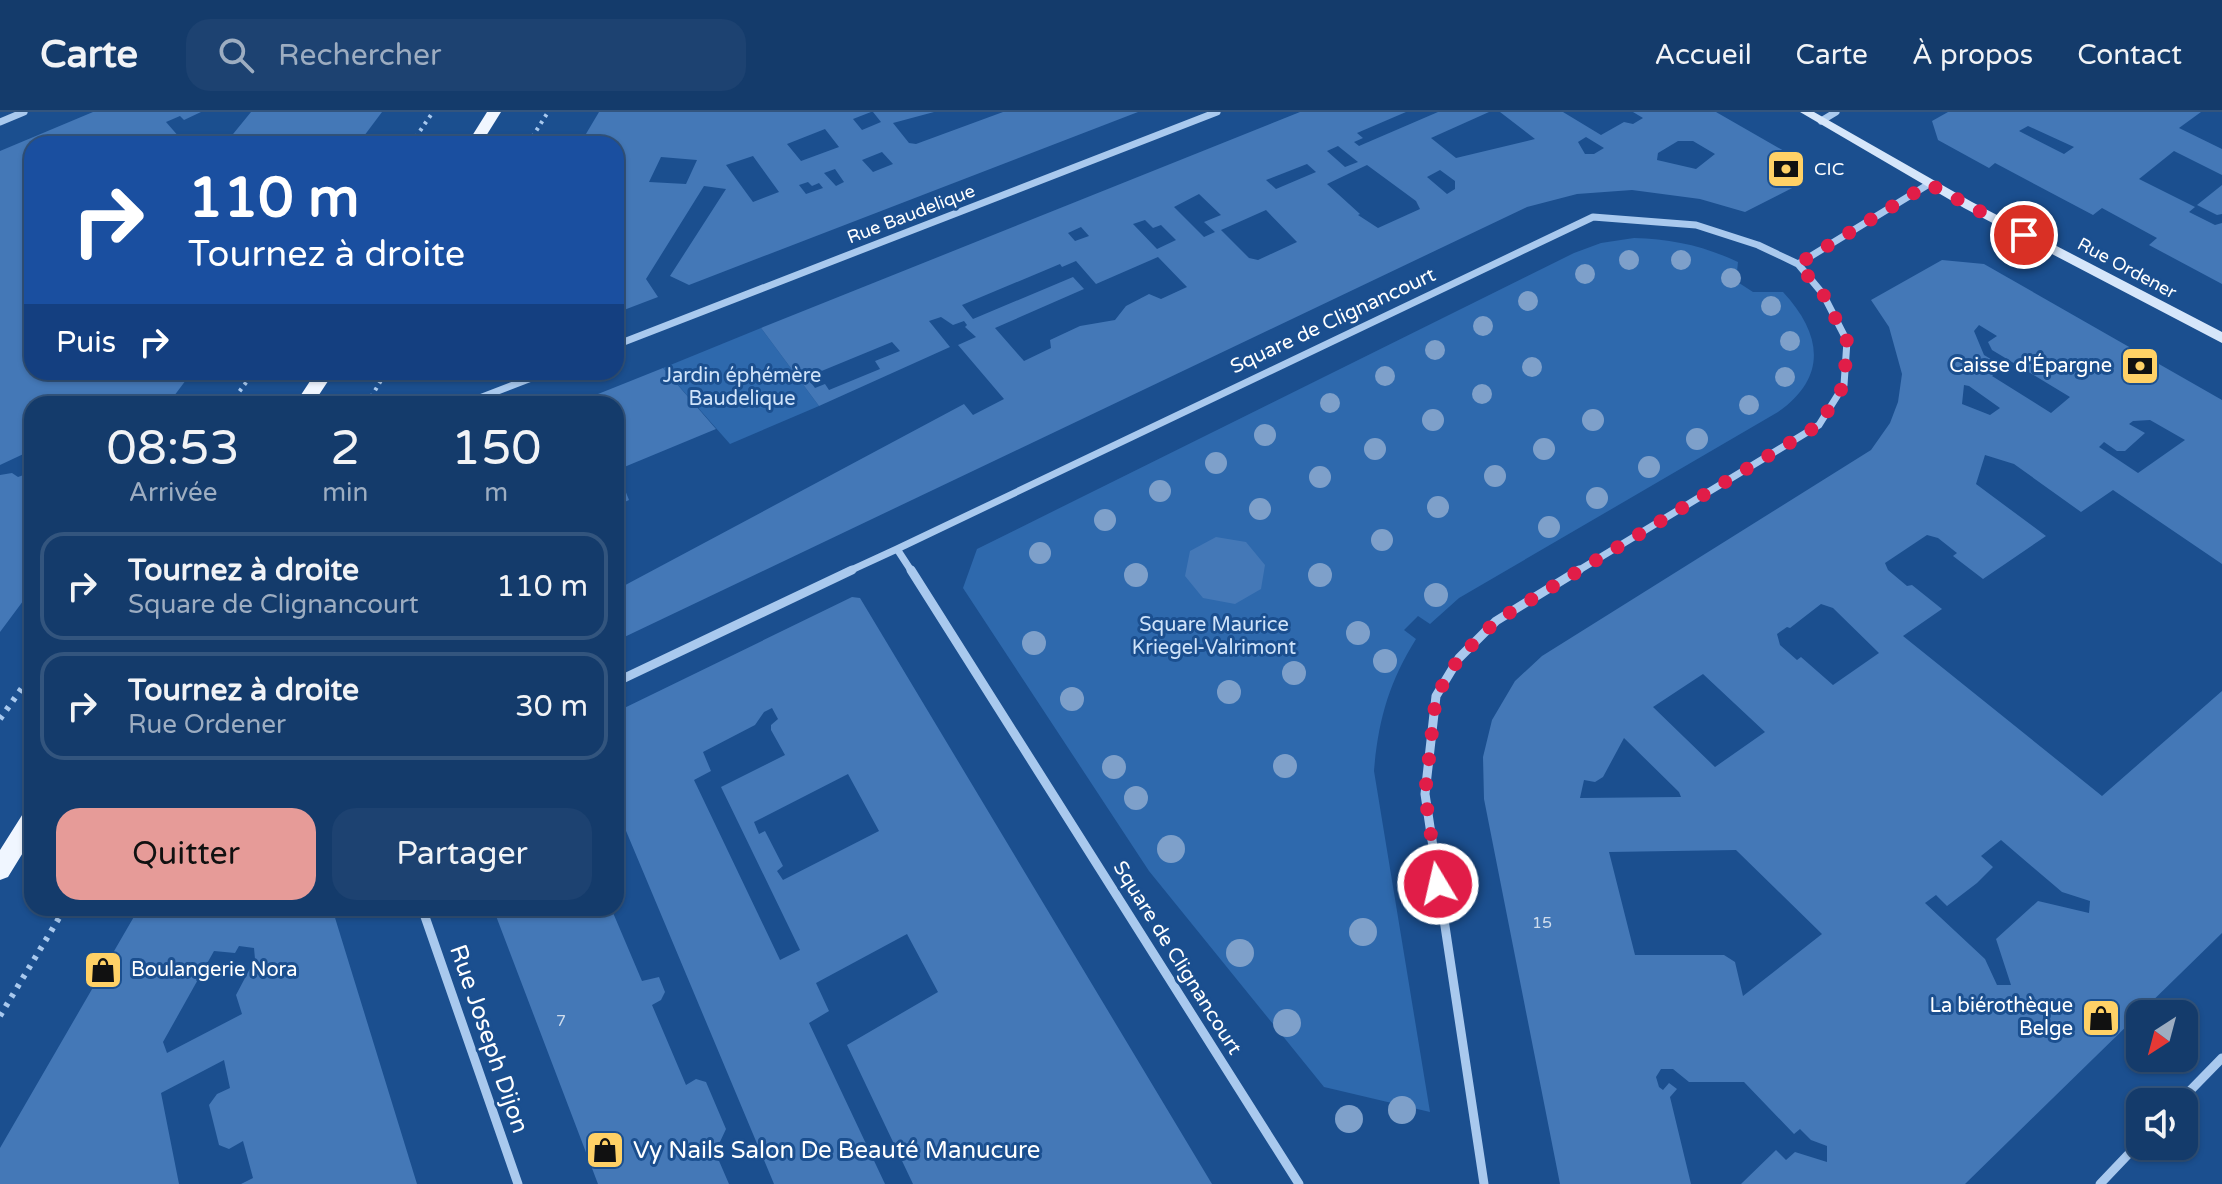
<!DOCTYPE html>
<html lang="fr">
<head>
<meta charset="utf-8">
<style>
	:root { --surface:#143b6b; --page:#1d4271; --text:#f1f3f6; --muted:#9dadc1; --line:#33557e; --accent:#e69b98 }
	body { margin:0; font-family:"Varela Round",sans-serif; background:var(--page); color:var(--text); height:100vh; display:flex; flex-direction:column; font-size:30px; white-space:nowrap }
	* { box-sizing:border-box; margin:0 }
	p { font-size:26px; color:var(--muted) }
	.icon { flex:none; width:44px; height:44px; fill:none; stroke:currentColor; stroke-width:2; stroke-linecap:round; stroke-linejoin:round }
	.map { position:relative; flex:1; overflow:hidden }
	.panel { position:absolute; left:24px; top:284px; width:600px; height:520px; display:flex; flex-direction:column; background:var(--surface); border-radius:24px; box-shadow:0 2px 6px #0004,0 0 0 2px var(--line) }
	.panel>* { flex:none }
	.guide { position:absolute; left:24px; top:24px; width:600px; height:244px; border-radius:24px; box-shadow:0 2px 6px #0004,0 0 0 2px var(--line); background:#1a4fa0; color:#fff; overflow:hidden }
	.needle { width:52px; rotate:216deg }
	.tools { position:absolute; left:2126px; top:888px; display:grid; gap:16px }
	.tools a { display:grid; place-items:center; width:72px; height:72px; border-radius:16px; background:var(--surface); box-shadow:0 2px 6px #0004,0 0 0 2px var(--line); font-size:40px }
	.pin { position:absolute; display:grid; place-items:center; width:68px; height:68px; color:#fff; margin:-34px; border:4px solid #fff; border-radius:50%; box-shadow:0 2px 8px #0007 }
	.me { position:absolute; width:88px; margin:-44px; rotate:351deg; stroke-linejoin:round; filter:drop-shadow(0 0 6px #0008) }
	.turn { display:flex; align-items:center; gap:28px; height:168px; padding:0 32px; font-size:36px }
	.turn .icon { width:104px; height:104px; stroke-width:2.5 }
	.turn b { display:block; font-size:56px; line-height:68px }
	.then { display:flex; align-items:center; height:76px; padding:0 32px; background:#0003; gap:16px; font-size:30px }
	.eta { display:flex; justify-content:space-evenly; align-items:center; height:136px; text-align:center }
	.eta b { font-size:48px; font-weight:600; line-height:56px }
	.button { display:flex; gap:16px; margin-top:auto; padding:16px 32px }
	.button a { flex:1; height:92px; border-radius:24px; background:var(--accent); color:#111; font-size:32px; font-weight:600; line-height:92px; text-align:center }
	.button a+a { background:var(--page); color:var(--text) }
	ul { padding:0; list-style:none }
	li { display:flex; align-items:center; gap:24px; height:108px; margin:0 16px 12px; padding:0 16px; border:4px solid var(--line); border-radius:24px }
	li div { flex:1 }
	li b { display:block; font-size:30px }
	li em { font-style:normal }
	header { display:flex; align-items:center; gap:48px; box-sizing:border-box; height:112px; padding:0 40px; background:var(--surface); border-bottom:2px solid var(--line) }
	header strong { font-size:38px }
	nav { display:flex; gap:44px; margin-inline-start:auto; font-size:28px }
	.search { width:560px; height:72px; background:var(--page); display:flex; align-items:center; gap:20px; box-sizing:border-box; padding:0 28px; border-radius:24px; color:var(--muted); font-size:30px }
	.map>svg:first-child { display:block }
</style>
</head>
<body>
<header>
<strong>Carte</strong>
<div class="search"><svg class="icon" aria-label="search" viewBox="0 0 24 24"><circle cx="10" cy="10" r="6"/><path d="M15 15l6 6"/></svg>Rechercher</div>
<nav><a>Accueil</a><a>Carte</a><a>À propos</a><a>Contact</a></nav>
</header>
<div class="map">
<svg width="2222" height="1072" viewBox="0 0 2222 1072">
	<rect width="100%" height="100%" fill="#1b4f8f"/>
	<!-- green -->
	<path fill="#2e69ad" d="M1634,126C1672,127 1704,134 1738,150L1736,169L1753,180H1783C1821,221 1829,264 1778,300L1459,486L1430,512L1418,504L1404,518L1416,527C1389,570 1378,609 1374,659L1430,1000L1324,975L1149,759L963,476L977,437L1574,141L1601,131Z
		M761,216L819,294L730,332L663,256Z"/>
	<!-- building -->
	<path fill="#4478b7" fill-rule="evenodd" d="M93,0H201L184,8L180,4L166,10L180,26L229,27L251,0H382L358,32L240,29L237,32H144L139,28L129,32H32V260H192L168,292H32V338L0,353V39Z
		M599,0H871L853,7L862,18L881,10L873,0H934L893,11L909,31L916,32L1003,0H1138L689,173L670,164L726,77L704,74L646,167L658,185L616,201V32H580ZM825,17L839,35L801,49L787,32ZM882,40L893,52L873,60L862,48ZM753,44L779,80L753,90L726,53ZM661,45L697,48L686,72L649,70ZM835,57L844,70L836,74L824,61ZM808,70L812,74L819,71L823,76L806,82L799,73Z
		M1300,0H1406L1357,21L1363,26L1354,30L1359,34L1438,0H1489L1431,26L1456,46L1535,27L1500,0H1563L1601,23L1624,10L1633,12L1643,6L1633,0H1716L1798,47L1804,70L1745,100L1700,87L1632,78L1577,82L1527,95L616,529V478L964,292L973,303L1004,287L958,233L976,225L965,215L967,213L964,209L953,213L941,205L929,209L950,235L819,294L761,216ZM1586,25L1604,36L1594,42H1585L1578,30ZM1678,29H1693L1715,42L1696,57L1657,48L1658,41ZM1338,34L1358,50L1345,55L1327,39ZM1307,52L1316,60L1276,77L1266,68ZM1367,53L1416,89L1420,97L1378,116L1358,103L1360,102L1327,72ZM1440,58L1455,69V77L1447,82L1427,65ZM1199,82L1221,103L1204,110L1215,120L1204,125L1174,95ZM1266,98L1297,130L1258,148L1249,146L1221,118ZM1145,108L1153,116L1161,113L1176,128L1157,137L1133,112ZM1081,115L1089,124L1075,129L1068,121ZM1158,145L1187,175L1161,187L1149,182L1126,194L1115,208L1080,214L1050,228L1051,236L1024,249L995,216L1084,177L1073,165L973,207L962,193L1060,152L1062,155L1076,149L1096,172ZM892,230L900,239L875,249L880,257L829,278L825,272L815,276L807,265Z
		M1948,0H2201L2179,16L2222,37V63L2174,39L2139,67L2195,95L2189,100L2215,113L2222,111V172L2149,133L2157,126L2102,96L2093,103L1995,51L1989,56L1938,28L1932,9ZM2028,14L2074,35L2064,42L2019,19Z
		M2222,73V102L2217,103L2197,93Z
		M1942,148L1984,152L2222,288V452L2113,378L2081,400L2014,352L1985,343L1976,372L2046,424L1983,467L1953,444L1957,441L1938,426L1927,423L1885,451L1888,458L1907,474L1912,473L1942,497L1903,524L2102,684L2222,579V821L1965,1072H1741L1776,1038L1786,1048L1795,1040L1827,1050V1034L1811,1028L1800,1017L1794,1022L1744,970H1689L1673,957H1661L1656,965L1659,975L1663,978L1669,971L1677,977L1670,985L1691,1072H1560L1484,687L1483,645L1492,608L1515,569L1542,544L1871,338L1890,311L1898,290L1902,262L1889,215L1871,188ZM1979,213L1997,224L1988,230L1992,238L2070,285L2051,301L1992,264L2004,255L1984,243L1974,219ZM1964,273L1969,274L2000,296L1990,303L1962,292ZM2150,308L2185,328L2138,361L2099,335L2104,330L2117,339H2125L2145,321L2129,312L2133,309ZM1821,492L1833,496L1879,541L1833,573L1801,545L1797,548L1780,533L1777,522L1787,515L1790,516ZM1703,562L1765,620L1715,655L1653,595ZM1624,626L1679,680L1681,685L1580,686L1584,668L1595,670L1603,665ZM2001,728L2062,780L2090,789L2089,801L2038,789L1996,827L2011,873H1997L1985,847L1925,791L1936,783L1947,794L1977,771L1993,755L1981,744ZM1736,738L1822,822L1743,884L1735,850L1724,843H1635L1609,740Z
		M663,256L716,317L617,358L629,388L616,394V292H573Z
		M32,360V477L0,520V363L12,361L18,365Z
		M1216,425L1246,430L1265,453L1261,477L1235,492L1203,486L1185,464L1190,439Z
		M852,485L860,486L1212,1072H913L847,933L938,880L907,822L816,871L829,899L809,911L885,1072H774L616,695V600ZM772,596L778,607L771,613V618L785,643L721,675L800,838L780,848L694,668L711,659L703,640L755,613L764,600ZM848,662L879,719L783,768L777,759L783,754L765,719L759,722L754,710Z
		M139,796H332L417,1072H241L253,1066L243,1029L229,1037L219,1033L209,993L217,982L230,976L224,948L161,981L179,1072H0V1036ZM239,834L254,836L255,847L236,883L242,902L167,941L163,930L214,839L235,841Z
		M493,796H611L642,869L659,865L665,880L661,888L652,893L686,973L696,967L706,970L726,1017L719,1032L713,1035L729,1072H598Z"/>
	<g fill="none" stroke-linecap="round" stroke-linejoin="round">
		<!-- path-far1 -->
		<path stroke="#a9c9ee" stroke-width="4" stroke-dasharray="3 5" stroke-linecap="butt" d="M411,32L433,0
			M528,32L548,0
			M364,267L382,268
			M230,292L254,260
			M367,292L386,260"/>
		<!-- path -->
		<path stroke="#a9c9ee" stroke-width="6" stroke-dasharray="4 7" stroke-linecap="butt" d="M0,607L32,562
			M0,904L65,796"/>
		<!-- minor-far1 -->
		<path stroke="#a9c9ee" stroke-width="7" d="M1821,9L1836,0
			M0,10L24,0
			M1798,152L1929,72
			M616,233L1217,0
			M464,292L547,260
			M847,460L897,437
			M912,460L897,437L1593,105L1696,113L1758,133L1798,152L1823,182L1847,229L1844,273L1819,313L1576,460"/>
		<!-- minor -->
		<path stroke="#a9c9ee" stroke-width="9" d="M911,458L1299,1072
			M616,570L852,458
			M422,796L518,1072
			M2179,990L2222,946
			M1484,1072L1425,682L1436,584L1459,546L1496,509L1579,458
			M2100,1072L2140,1030"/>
		<!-- secondary -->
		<path fill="#d6e6fa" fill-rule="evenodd" d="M1800,0H1814L1972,90L2222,220V231L1964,96Z"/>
		<!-- primary -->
		<path fill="#f0f6ff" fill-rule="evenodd" d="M487,0H501L481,32H467Z
			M316,260H334L313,292H295Z
			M32,697V726L8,765L0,768V738L24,700Z"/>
	</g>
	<!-- trees -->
	<g fill="#7ea0ca">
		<circle cx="1629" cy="148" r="10"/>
		<circle cx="1681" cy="148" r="10"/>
		<circle cx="1585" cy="162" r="10"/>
		<circle cx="1731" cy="166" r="10"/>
		<circle cx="1528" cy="189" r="10"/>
		<circle cx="1771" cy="194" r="10"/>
		<circle cx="1483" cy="214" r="10"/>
		<circle cx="1790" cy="229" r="10"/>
		<circle cx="1435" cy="238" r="10"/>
		<circle cx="1532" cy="255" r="10"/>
		<circle cx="1385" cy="264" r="10"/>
		<circle cx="1785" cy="265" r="10"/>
		<circle cx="1482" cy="282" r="10"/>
		<circle cx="1330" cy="291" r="10"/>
		<circle cx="1749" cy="293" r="10"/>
		<circle cx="1433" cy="308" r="11"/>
		<circle cx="1593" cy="308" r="11"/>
		<circle cx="1265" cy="323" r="11"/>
		<circle cx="1697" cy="327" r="11"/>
		<circle cx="1375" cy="337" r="11"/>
		<circle cx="1544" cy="337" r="11"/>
		<circle cx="1216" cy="351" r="11"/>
		<circle cx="1649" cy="355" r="11"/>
		<circle cx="1495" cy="364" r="11"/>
		<circle cx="1320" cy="365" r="11"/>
		<circle cx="1160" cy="379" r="11"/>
		<circle cx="1597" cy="386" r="11"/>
		<circle cx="1438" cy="395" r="11"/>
		<circle cx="1260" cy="397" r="11"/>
		<circle cx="1105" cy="408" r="11"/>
		<circle cx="1549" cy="415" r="11"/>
		<circle cx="1382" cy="428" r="11"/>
		<circle cx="1040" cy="441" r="11"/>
		<circle cx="1136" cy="463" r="12"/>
		<circle cx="1320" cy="463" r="12"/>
		<circle cx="1436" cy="483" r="12"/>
		<circle cx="1358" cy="521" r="12"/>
		<circle cx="1034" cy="531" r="12"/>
		<circle cx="1385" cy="549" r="12"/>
		<circle cx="1294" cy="561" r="12"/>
		<circle cx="1229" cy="580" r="12"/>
		<circle cx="1072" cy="587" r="12"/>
		<circle cx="1285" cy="654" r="12"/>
		<circle cx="1114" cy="655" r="12"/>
		<circle cx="1136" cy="686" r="12"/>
		<circle cx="1171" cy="737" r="14"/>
		<circle cx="1363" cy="820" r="14"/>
		<circle cx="1240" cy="841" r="14"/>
		<circle cx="1287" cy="911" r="14"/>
		<circle cx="1402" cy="998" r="14"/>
		<circle cx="1349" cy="1007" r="14"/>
	</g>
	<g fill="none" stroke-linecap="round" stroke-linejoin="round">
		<!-- route -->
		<path stroke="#e11d48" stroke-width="14" stroke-dasharray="0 25.2" d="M1438,772L1425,682L1436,584L1459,546L1496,509L1819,313L1844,273L1847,229L1823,182L1798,152L1929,72L2024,123"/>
	</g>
	<!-- icons -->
	<defs>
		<symbol id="bank-square" viewBox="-11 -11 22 22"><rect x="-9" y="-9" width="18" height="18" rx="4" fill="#ffd166" stroke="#1b4f8f"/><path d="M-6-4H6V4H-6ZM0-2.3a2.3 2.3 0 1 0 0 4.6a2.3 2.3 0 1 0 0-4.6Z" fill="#111"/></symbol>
		<symbol id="shop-square" viewBox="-11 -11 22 22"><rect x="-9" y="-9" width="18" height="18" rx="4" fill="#ffd166" stroke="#1b4f8f"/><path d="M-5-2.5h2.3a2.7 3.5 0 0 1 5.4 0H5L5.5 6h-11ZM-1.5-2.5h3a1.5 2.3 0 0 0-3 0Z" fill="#111"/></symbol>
	</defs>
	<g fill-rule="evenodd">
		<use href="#bank-square" x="1764" y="35" width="44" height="44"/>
		<use href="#bank-square" x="2118" y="232" width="44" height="44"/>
		<use href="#shop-square" x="81" y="836" width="44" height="44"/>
		<use href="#shop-square" x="2079" y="884" width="44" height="44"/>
		<use href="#shop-square" x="583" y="1016" width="44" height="44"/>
	</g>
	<g text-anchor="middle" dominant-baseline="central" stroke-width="6" stroke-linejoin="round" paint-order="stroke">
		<!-- number labels -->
		<g font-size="16" fill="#d0dded">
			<text x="1542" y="811">15</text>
			<text x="561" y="909">7</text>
		</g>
		<!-- far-poi labels -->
		<g font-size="18" fill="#fff" stroke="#1b4f8f" text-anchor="start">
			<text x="1814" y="57">CIC</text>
		</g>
		<!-- far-street labels -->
		<g font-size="18" fill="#fff" stroke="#1b4f8f">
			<text transform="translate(911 102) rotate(-21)">Rue Baudelique</text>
			<text transform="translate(2127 156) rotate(28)">Rue Ordener</text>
		</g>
		<!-- street labels -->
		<g font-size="20" fill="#fff" stroke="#1b4f8f">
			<text transform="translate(1333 209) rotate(-25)">Square de Clignancourt</text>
			<text transform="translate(1177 846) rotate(58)">Square de Clignancourt</text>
		</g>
		<!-- poi labels -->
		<g font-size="20" fill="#fff" stroke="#1b4f8f" text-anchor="end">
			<text x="2112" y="254">Caisse d'Épargne</text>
			<text x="131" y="858" text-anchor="start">Boulangerie Nora</text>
			<text x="2073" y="894">La biérothèque<tspan x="2073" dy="23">Belge</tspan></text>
		</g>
		<!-- park labels -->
		<g font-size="20" fill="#cfe3fa" stroke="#1b4f8f">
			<text x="742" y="264">Jardin éphémère<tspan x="742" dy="23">Baudelique</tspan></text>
			<text x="1214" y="513">Square Maurice<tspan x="1214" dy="23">Kriegel-Valrimont</tspan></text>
		</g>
		<!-- near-street labels -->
		<g font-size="24" fill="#fff" stroke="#1b4f8f">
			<text transform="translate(489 927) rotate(71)">Rue Joseph Dijon</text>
		</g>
		<!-- near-poi labels -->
		<g font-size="24" fill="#fff" stroke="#1b4f8f" text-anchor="start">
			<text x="633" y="1038">Vy Nails Salon De Beauté Manucure</text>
		</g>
	</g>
</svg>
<div class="tools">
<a><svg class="needle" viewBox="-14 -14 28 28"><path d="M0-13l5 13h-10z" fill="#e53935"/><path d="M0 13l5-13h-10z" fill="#9dadc1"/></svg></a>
<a><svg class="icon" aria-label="sound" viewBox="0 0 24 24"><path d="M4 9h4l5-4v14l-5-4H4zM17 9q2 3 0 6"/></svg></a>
</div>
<div class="pin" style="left:2024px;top:123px;background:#d93025"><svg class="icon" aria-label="arrive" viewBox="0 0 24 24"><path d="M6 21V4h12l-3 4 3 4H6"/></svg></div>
<svg class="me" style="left:1438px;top:772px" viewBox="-20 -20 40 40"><circle r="17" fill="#e11d48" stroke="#fff" stroke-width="3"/><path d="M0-11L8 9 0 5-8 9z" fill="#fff"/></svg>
<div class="guide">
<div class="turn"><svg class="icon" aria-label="right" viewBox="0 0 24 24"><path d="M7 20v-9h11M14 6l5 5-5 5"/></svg><div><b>110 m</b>Tournez à droite</div></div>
<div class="then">Puis<svg class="icon" aria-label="right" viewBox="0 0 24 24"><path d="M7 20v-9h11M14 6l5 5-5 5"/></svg></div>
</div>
<section class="panel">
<div class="eta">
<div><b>08:53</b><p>Arrivée</p></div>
<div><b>2</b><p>min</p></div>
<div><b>150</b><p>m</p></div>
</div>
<ul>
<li><svg class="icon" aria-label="right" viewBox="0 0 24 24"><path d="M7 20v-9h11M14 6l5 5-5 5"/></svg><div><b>Tournez à droite</b><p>Square de Clignancourt</p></div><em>110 m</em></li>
<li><svg class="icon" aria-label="right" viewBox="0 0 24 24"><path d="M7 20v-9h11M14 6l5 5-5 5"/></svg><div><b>Tournez à droite</b><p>Rue Ordener</p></div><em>30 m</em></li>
</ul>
<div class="button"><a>Quitter</a><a>Partager</a></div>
</section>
</div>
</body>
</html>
